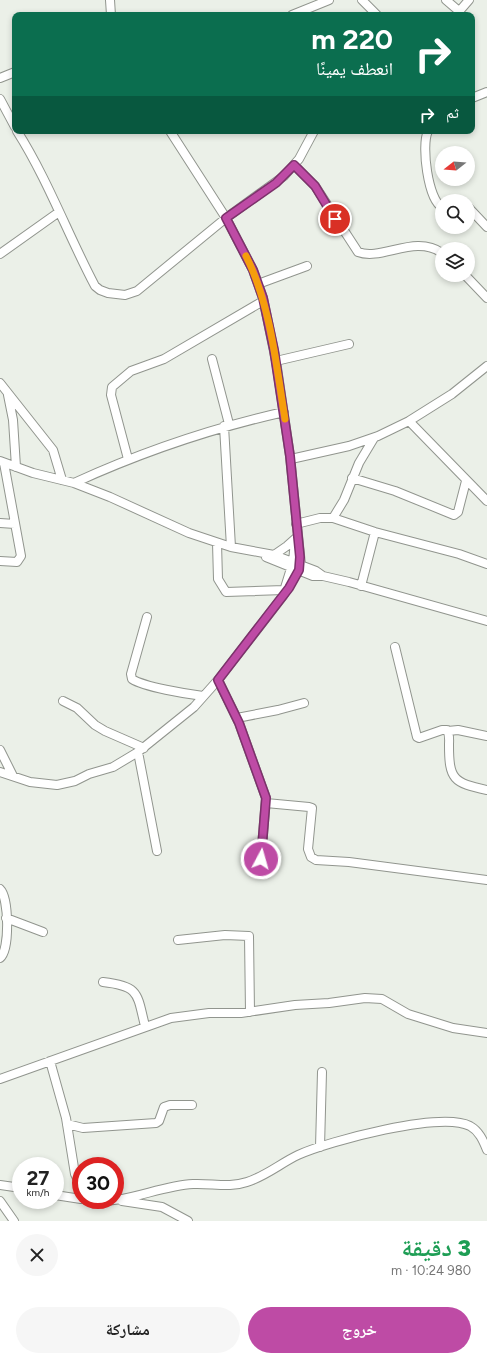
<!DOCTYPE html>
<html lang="ar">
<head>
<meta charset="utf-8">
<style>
	:root { --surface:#fff; --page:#f6f6f6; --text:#222; --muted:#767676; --accent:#be4ba5 }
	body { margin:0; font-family:Figtree,"Noto Naskh Arabic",sans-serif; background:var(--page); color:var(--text); direction:rtl; height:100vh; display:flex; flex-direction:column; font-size:15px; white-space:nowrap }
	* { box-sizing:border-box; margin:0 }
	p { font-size:13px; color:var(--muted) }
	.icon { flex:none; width:22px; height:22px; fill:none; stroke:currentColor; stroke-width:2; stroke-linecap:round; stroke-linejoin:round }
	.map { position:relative; height:1221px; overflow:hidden; direction:ltr }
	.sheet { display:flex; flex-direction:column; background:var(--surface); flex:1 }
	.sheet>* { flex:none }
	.banner { position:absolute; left:12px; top:12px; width:463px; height:122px; border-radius:8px; box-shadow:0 2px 6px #0003; direction:rtl; background:#0b6e4f; color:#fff; overflow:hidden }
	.needle { width:26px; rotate:253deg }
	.buttons { position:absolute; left:435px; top:146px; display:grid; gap:8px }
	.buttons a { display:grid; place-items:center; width:40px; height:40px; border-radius:50%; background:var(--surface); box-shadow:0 2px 6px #0003; font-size:20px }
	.speed { position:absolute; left:12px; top:1157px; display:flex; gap:8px; font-size:20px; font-weight:700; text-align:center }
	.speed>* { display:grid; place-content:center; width:52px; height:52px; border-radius:50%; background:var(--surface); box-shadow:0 2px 6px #0003; line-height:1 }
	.speed small { font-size:10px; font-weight:400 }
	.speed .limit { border:6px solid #d22; background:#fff; color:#111 }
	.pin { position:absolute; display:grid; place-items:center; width:34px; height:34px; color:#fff; margin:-17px; border:2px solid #fff; border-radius:50%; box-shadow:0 1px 4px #0007 }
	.me { position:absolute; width:44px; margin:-22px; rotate:6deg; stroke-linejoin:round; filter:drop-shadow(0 0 3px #0008) }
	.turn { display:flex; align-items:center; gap:14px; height:84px; padding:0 16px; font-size:18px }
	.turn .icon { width:52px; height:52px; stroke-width:2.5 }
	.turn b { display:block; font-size:28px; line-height:34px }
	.then { display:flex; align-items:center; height:38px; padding:0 16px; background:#0003; gap:8px; font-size:15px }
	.round { display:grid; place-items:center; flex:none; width:42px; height:42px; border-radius:21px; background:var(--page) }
	.summary { display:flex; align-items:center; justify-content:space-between; height:68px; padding:0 16px }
	h1 { font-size:24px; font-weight:800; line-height:30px; color:#1e9e55 }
	.primary-button { display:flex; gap:8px; margin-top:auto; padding:8px 16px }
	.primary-button a { flex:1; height:46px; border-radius:24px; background:var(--accent); color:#fff; font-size:16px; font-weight:800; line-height:46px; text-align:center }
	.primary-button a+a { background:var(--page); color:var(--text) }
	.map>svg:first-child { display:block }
</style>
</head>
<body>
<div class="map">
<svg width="487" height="1221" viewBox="0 0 487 1221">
	<rect width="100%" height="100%" fill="#ebf0e8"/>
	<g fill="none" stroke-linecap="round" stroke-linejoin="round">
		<defs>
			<path id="minor" d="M110,0L111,15
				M362,0L377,15
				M446,0L460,12
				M292,15L329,0
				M456,15L469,0
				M0,78L15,72
				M472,98L487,92
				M0,99L15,127
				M17,131C48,180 68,235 95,286L100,290L108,293L125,295L137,291L226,218L284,176L299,159L314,131
				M428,131C421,145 428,200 442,207
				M294,165L315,186L358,252C382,261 415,234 442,253
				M468,207L487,227
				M0,254L59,212
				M465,275L487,298
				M258,284L307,266
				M212,359L229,424
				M276,361L349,344
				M0,383L53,450L62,480
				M8,395L13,420L16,467
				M409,421L487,501
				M224,426L231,547
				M128,459L111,395L112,387L131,371L164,359L263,301
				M291,459L349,446L378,436L409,421L452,394L487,366
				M0,461L33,473L74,483L110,497L189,533L231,547L274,555L316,571L323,576
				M352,478L395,491L454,515L458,512L466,481
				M74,483C144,451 209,429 284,412
				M333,518L344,500L359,463L374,438
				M0,523L15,524
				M296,524L320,518H333L375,532L459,554L487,564
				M217,543L218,579L226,592L284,590
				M274,555L287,546L296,538
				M266,557L313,576H323L349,582L487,621
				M0,561L17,562L21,556L4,463
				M361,586L375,532
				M284,591L293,562L295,540
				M147,617L131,674L132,679C144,687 187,694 203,696
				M395,647L417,737L419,738L442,730H447C450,735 449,740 449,745C449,779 453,783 487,790
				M218,680L239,723L266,798L261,859
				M63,701L77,708L95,725L105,731L144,748
				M237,718L278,710L304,703
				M448,731L458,730L487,736
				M0,750L13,776
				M138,752L157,851
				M0,772L30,782L57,785L75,781L89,774L113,767L138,752L194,707L218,680L283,596L301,565L290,456L276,361L263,298L253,270L226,218L170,131
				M266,803L309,807L312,808L308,849L311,857L316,860L349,862L487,880
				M0,889C9,898 10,950 0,958
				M6,918L43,932
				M178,940L225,935L249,936L250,1012
				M103,982C140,986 137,994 145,1026
				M50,1061L66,1118L75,1174L81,1186
				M0,1079L171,1018L209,1013H241L295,1005L329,1003L365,998L382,999L408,1014L453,1028L487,1033
				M67,1124L83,1128L156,1123L159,1121L164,1107L170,1105H192
				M320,1147L322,1072
				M0,1185L21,1188
				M55,1195L81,1199
				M86,1200C122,1206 157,1186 193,1184C211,1183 230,1188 247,1182C266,1176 281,1163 298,1155C329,1141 441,1111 470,1126C479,1131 483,1140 487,1150
				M0,1201L14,1221
				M122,1201L162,1207L188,1221"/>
		</defs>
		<!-- minor casing -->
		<use href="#minor" stroke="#91958e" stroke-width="10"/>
		<!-- minor -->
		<use href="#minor" stroke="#fff" stroke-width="8"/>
	</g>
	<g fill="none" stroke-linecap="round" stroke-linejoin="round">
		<defs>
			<path id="route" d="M261,859L266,798L239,723L218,680L289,588L299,570L300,557L290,456L274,350L263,298L253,270L226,218L276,183L294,165L315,186L335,219"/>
		</defs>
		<!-- route casing -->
		<use href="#route" stroke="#7c316b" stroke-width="10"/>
		<!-- route -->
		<use href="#route" stroke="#be4ba5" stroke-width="7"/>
		<!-- slow -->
		<path stroke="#f59e0b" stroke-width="7" d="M246,256C271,306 276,365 285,419"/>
	</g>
</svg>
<div class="buttons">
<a><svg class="needle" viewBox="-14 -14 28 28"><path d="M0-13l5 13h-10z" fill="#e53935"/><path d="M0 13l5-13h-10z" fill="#767676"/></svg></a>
<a><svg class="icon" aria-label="search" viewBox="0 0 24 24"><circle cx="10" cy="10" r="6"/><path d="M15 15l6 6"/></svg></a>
<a><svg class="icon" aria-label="layers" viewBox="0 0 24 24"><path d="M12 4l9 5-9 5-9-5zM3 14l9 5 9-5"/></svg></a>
</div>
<div class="speed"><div>27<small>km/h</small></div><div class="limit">30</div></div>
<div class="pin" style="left:335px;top:219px;background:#d93025"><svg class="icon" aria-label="arrive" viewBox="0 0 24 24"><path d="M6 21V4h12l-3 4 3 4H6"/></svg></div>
<svg class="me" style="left:261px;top:859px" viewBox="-20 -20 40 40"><circle r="17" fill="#be4ba5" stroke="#fff" stroke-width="3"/><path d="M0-11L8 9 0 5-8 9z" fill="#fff"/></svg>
<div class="banner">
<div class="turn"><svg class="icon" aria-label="right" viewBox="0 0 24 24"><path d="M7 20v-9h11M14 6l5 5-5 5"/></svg><div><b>220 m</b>انعطف يمينًا</div></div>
<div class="then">ثم<svg class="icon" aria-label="right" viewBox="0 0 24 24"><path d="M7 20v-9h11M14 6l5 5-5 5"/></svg></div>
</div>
</div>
<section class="sheet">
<div class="summary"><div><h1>3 دقيقة</h1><p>980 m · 10:24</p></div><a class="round"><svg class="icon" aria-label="close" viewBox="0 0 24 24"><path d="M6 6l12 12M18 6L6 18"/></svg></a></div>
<div class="primary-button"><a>خروج</a><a>مشاركة</a></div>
</section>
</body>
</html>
